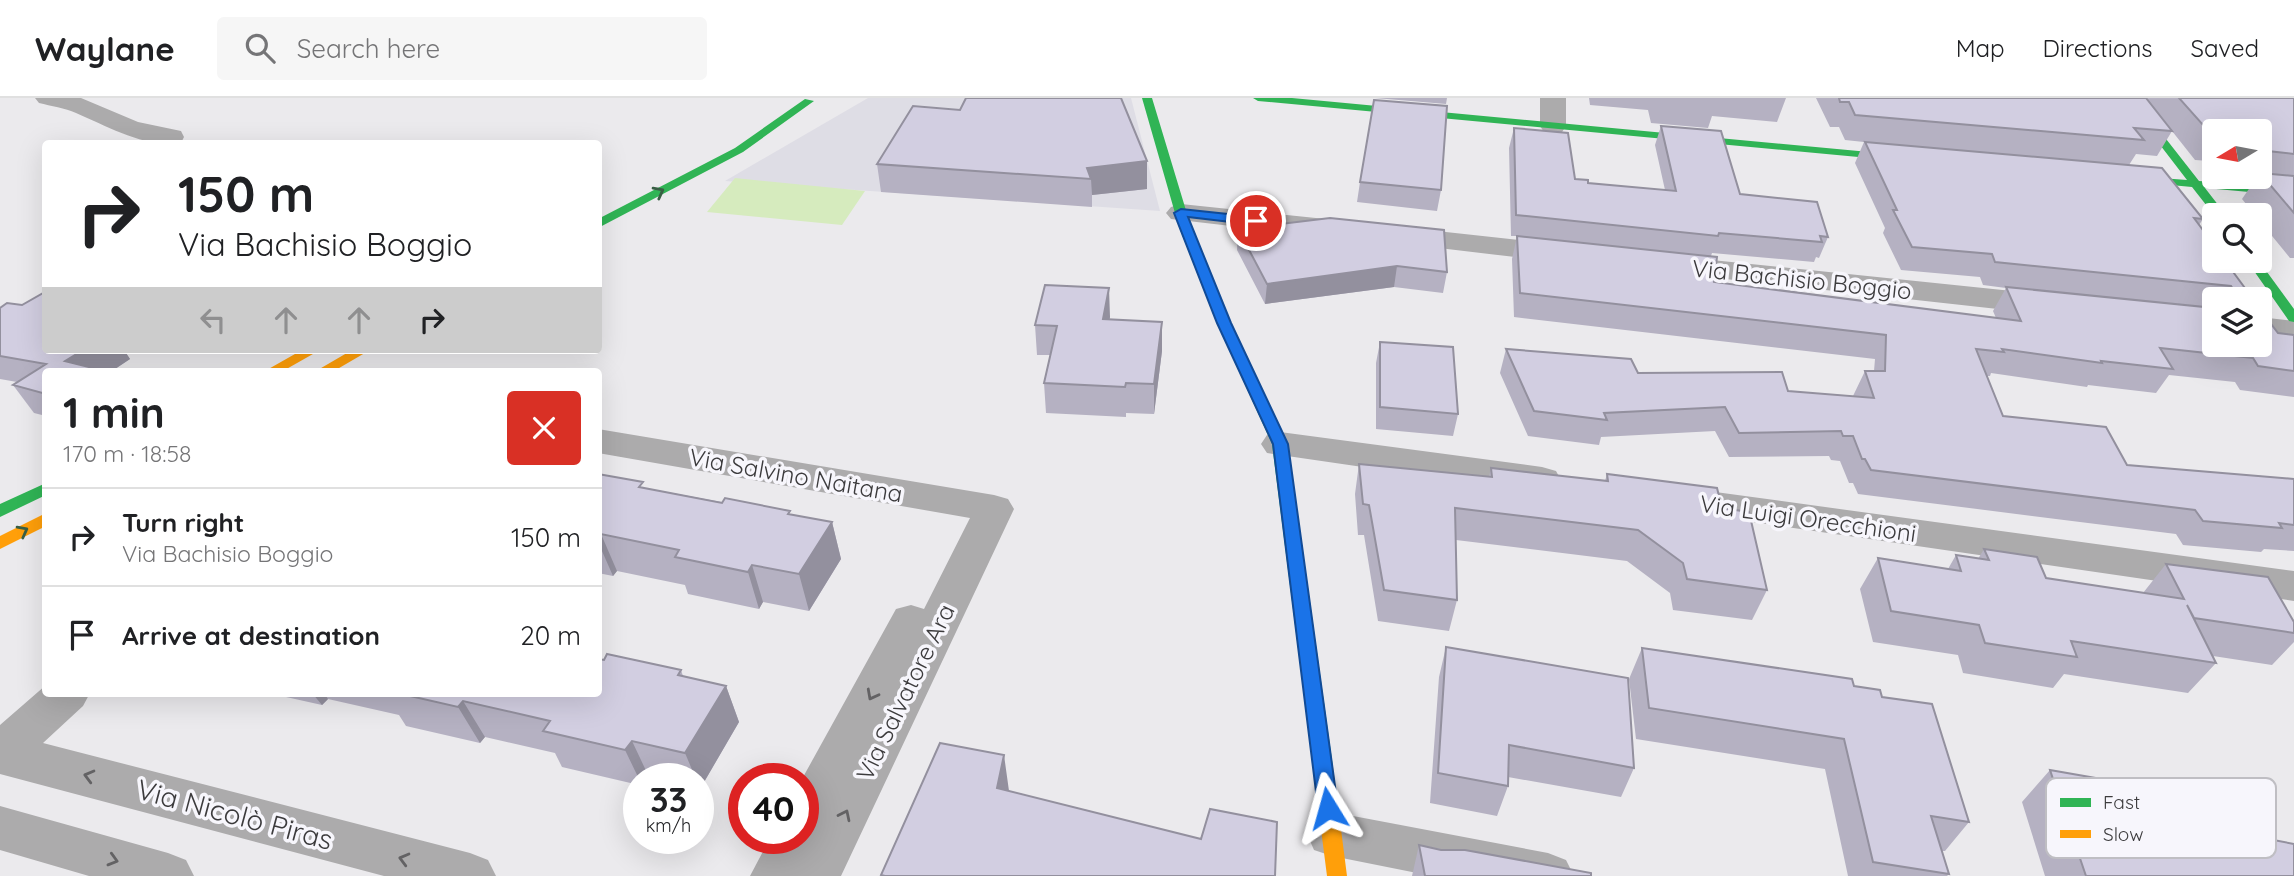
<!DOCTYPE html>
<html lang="en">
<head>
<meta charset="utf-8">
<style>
	:root { --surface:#fff; --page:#f6f6f6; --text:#202124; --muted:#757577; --line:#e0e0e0 }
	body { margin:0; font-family:Quicksand,sans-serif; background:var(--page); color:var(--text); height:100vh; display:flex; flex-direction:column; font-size:26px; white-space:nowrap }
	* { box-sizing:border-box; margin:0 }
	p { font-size:23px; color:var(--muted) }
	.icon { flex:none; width:38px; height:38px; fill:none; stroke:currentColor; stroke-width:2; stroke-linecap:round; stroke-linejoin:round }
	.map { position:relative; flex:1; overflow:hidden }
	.drawer { position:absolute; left:42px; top:270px; width:560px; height:329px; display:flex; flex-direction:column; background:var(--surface); border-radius:7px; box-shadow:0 7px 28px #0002 }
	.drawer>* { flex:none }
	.top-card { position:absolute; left:42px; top:42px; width:560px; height:214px; border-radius:7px; box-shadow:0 7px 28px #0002; background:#fff; color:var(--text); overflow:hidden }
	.needle { width:46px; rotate:260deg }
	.controls { position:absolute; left:2202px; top:21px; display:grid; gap:14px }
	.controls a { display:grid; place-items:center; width:70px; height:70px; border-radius:7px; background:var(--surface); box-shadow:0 7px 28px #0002; font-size:35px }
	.speed { position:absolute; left:623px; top:665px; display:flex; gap:14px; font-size:35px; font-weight:700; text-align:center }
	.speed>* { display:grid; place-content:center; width:91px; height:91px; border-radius:50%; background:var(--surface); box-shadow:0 7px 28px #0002; line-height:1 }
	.speed small { font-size:18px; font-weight:400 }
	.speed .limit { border:10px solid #d22; background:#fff; color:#111 }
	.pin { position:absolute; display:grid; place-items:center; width:60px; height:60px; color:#fff; margin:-30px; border:4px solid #fff; border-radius:50%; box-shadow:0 2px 7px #0007 }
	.me { position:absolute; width:77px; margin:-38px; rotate:352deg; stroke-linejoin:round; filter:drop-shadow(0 0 5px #0008) }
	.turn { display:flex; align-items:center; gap:24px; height:147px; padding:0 21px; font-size:32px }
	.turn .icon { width:91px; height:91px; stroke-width:2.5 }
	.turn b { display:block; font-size:49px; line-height:60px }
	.lanes { display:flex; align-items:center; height:66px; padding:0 21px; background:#0003; justify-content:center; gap:35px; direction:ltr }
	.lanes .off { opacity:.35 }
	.round { display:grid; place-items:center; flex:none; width:74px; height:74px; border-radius:7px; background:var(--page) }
	.head { display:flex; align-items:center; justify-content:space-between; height:119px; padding:0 21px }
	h1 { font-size:42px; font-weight:700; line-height:52px }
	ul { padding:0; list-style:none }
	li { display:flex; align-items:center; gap:21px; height:98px; padding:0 21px; border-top:2px solid var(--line) }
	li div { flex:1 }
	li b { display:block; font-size:26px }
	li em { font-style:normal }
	header { display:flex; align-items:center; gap:42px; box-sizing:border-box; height:98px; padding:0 35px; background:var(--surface); border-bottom:2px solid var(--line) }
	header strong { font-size:33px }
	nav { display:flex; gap:38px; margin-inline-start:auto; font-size:24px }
	.search { width:490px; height:63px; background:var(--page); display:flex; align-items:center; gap:18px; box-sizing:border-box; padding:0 24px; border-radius:7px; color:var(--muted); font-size:26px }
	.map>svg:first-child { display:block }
</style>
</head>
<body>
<header>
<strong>Waylane</strong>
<div class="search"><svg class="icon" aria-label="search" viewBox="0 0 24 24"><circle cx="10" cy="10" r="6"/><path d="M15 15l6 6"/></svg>Search here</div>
<nav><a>Map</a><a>Directions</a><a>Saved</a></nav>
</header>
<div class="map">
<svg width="2294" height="778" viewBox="0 0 2294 778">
	<rect width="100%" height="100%" fill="#ebeaed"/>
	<!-- built -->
	<path fill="#dedde5" d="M868,0H1131L1160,113L725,83Z"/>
	<!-- green -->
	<path fill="#d6ebbe" d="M735,80L865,93L842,127L707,114Z"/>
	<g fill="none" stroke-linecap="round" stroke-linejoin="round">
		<!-- street -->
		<path fill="#acabac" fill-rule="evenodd" d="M35,0H81L138,24L181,33L184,39L181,45C144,50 109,29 76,15C65,10 51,8 39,5Z
			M1540,0H1566V28L1562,34L1553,36L1544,34L1540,28Z
			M1181,106L1335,122L1346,125L1350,131L1346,137L1335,140L1171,121L1166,115L1171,109Z
			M1391,128L1565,147L1576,149L1580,156L1576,163L1565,165L1380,143L1376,137L1380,131Z
			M1663,157L2052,197L2063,200L2068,207L2063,214L2052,217L1652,173L1647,166L1652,159Z
			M2259,219L2294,223V243L2259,239Z
			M598,331L994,397L1008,401L1014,411L841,778H750L770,740H803L802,681L896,511L911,507L924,511L970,420L598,355Z
			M1280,334L1542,369L1556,373L1561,382L1556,391L1542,395L1267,355L1261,346L1267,337Z
			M1671,388L2294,473V503L1657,410L1652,401L1657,392Z
			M46,587V595H90L83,608L43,645L470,755L488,762L496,778H384L0,676V627Z
			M0,708L168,755L186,762L194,778H89L0,752Z
			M1332,714L1548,755L1566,762L1574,778H1432L1332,758L1314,752L1307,736L1314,720Z"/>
		<!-- fast -->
		<path fill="#30b455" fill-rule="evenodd" d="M1142,0H1152L1191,129L1231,225L1288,346L1333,669L1330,675L1323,677L1316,675L1313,669L1272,346L1217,225L1179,129Z
			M1253,0H1292L1912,58L1918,61L1912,64L1258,3Z
			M2124,0H2134L2199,83L2294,90V98L2205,90L2226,117H2214L2192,89L2117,82L2115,80L2121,77L2187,82Z
			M805,1L814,3L743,54L598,130V121L735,50Z
			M2247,163H2259L2294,211V224L2289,223Z
			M46,385V397L0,419V406Z"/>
		<!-- slow -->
		<path fill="#ff9f0a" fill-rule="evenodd" d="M302,252H320L283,273H265Z
			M352,252H370L334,273H316Z
			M46,415V428L0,451V438Z
			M1323,661L1330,663L1333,669L1347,778H1327L1313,669L1316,663Z"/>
	</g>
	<!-- wall -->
	<path fill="#b5b1c2" d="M1375,0H1447L1446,6Z
		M1589,0H1786L1777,24L1712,18L1708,30L1651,25L1648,12L1590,7Z
		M1816,0H2294V160H2290L2259,122V117H2255L2242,101L2257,79H2250H2259V33H2214V67L2210,63L2195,62L2172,33L2157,58L2136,56L2129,67L2203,121L2199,127L2253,201H2214V247L2278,235L2294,237V299L2240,292L2235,284L2169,277L2156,295L2088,287L2087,289L1991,275L1990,278H1987L2003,318L2127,367L2294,381V453L2264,451L2261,454L2183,447L2176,436L1858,396L1853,385H1849L1840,363L1831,362L1829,358L1729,359L1715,333L1601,339L1599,347L1528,338L1500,275L1506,251L1638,275L1788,293L1853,298L1865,273H1874L1875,261L1514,219L1512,161L1517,138H1511L1509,50L1514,30L1575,81L1588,85L1665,92L1655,47L1661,28L1740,96L1828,139L1819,160L1816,159L1814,164L1712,155L1711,158L1714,184L1996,220L1993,213L2006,190L1983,187L1980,179L1901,172L1883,135L1885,130L1855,65L1864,44L1845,42L1839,29H1830Z
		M913,8L1147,91L1092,97V109L881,94L877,66Z
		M1360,84L1441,92L1437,113L1357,104Z
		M1238,131L1447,174L1443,195L1394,189L1265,206L1237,152Z
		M0,210L46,252H124L130,261L112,273H46V318L34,315L13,287L17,284L0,281Z
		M1110,219L1109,222L1162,224V253L1154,316L1126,315V319L1046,315L1044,285L1050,257H1037L1035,227Z
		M1380,244L1458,316L1453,338L1376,331V265Z
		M1359,366L1489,379L1491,370L1605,383L1607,376L1722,410L1767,492L1752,522L1673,512L1670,495L1627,463L1456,442L1457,502L1449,533L1378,523L1364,437H1358L1355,396Z
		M598,376L645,390L832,424L841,461L809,513L763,504L759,511L688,496L685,487L617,473L613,478L598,475Z
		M1984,451L2046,480L2143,495L2166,466L2294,524V544L2272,567L2213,558L2216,565L2188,595L2064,576L2053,590L1963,575L1958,557L1873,544L1860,491L1878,460L1948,471L1956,457L1978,461Z
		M1446,549L1634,670L1621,699L1508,679V688L1497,718L1430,705L1439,579Z
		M1642,550L1854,588L1882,599L1969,724L1945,753H1941L1949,776L1947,778H1848L1825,671L1636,641L1629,581Z
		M681,572L683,578L726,588L739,624L700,691L698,690V681H658L649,679L647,681H639V687L562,669L555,655L485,639L480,645L406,628L399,617L328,601L322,607L268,595H598Z
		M2050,672L2153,719L2294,778H2045L2022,704Z
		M1419,747L1591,778H1412Z"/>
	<!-- shaded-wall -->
	<path fill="#93909e" d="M1147,63V91L1092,97L1091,81L1087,70Z
		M1397,168L1394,189L1265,206L1267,186Z
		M1109,190L1110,219L1104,251L1103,221Z
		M1162,224V253L1154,316V286Z
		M83,252H124L130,261L112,273H72L65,263Z
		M832,424L841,461L809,513L799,476Z
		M601,436L617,473L613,478L598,444V439Z
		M752,467L763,504L759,511L748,474Z
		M726,588L739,624L700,691L698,687V681H696L685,655Z
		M312,595H324L328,601L322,607Z
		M463,603L485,639L480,645L458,609Z
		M632,643L649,679L647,681H639L625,652Z
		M1004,657L1009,693L997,690Z"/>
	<!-- building -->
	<path fill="#d2cee1" stroke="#93909e" stroke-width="2" d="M966,0H1121L1147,63L1087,70L1091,81L877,66L913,8L960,12Z
		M1839,0H2146L2172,33L2134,30L2144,42L1855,17L1849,4H1840Z
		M2179,0H2294V56L2259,52V33H2214V37L2211,36Z
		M1374,2L1447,8L1441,92L1360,84Z
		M1661,28L1721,33L1740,96L1817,104L1828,139L1820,138L1822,144L1719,135L1718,138L1516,117L1514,30L1568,35L1575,81L1588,82V85L1676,93Z
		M1865,44L2162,70L2203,121L2194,120L2214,147V163H2225L2253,201H2233V191L2231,188L1995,164L1992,156L1912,149L1893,112H1897Z
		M2260,75L2294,78V115Z
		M1330,120L1444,132L1447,174L1397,168L1267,186L1238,131Z
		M1517,138L1717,159L1714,184L2021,223L2006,189L2214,210V247H2259V210L2278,235L2294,237V273L2258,268L2253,260L2160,250L2173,271L2101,263L2102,265L2002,251L2004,254L1976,251L2003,318L2106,329L2127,367L2294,381V427L2279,425L2282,430L2203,423L2195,412L1871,372L1865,361H1862L1853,338H1843L1841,333L1739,335L1725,309L1604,315L1607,322L1534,313L1506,251L1631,261L1638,275L1782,274L1788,293L1874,300L1865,273H1885L1886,237L1520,195Z
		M1045,187L1109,190L1103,221L1162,224L1154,286L1126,285L1125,289L1044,285L1057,228L1035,227Z
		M45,194L46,252H83L65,263L101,272L46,273V296L13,287L46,266L0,258V210L7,205L22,207Z
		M1380,244L1453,249L1458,316L1380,309Z
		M1359,366L1492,379L1491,370L1608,383L1607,376L1717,390L1722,410L1749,414L1767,492L1687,481L1683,465L1638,432L1455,410L1457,502L1384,492L1369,407L1363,406Z
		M598,376L643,384L639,389L722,405L725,400L790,413L788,416L832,424L799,476L752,467L748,474L675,459L679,452L601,436L598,439Z
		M1984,451L2037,459L2046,480L2184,501L2166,466L2268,479L2294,524V535L2194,520L2187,507L2216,565L2071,543L2077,559L1985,545L1979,527L1891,513L1878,460L1961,473L1956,457L1989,462Z
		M1446,549L1628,580L1634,670L1509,647L1508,688L1438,675Z
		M1642,550L1852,581L1854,588L1880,592L1882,599L1932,606L1969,724L1931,718L1949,776L1873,764L1844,641L1649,610Z
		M607,556L681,572L678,577L726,588L685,655L632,643L625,652L543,633L550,623L463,603L458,609L397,595H598V561L604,562Z
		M940,645L1004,657L997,690L1201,741L1210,711L1277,724L1275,778H885L881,777Z
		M2050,672L2141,688L2153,719L2294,746V778H2086Z
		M1419,747L1441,752H1465L1591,775V778H1425Z"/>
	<!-- one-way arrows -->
	<defs><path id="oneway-chevron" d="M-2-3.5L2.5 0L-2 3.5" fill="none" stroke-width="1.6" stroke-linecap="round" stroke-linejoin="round" transform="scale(1.75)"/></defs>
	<g stroke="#385f44">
		<use href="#oneway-chevron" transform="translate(659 94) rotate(-28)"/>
		<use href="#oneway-chevron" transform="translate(23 433) rotate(-28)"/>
	</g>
	<g stroke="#636264">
		<use href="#oneway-chevron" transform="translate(872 597) rotate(118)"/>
		<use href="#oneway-chevron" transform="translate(89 678) rotate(-165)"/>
		<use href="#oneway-chevron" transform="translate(845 717) rotate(-64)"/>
		<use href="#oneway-chevron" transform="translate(404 761) rotate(-165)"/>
		<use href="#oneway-chevron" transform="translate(113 762) rotate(16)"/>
	</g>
	<!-- route -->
	<path fill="#1a73e8" stroke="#114b97" stroke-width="2" d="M1181,111L1256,119L1262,123L1256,127L1188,119L1231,225L1288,346L1338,710L1335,717L1328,719L1321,717L1318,710L1273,346L1217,225L1174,115Z"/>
	<g text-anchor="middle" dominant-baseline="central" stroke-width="7" stroke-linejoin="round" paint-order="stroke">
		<!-- street labels -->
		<g font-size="24" fill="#3c3b3d" stroke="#f7f6fc">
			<text transform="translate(1802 181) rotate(6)">Via Bachisio Boggio</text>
			<text transform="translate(796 377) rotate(10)">Via Salvino Naitana</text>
			<text transform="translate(1808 420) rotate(8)">Via Luigi Orecchioni</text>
			<text transform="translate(905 594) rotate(-64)">Via Salvatore Ara</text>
		</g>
		<!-- near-street labels -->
		<g font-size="28" fill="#3c3b3d" stroke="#f7f6fc">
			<text transform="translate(235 716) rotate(15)">Via Nicolò Piras</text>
		</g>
	</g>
	<!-- legend -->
	<rect x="2046" y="680" width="230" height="80" rx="10" fill="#f7f6fc" stroke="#bfbec3" stroke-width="2"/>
	<rect x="2060" y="700" width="31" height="9" fill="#30b455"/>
	<rect x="2060" y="732" width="31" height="8" fill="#ff9f0a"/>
	<g font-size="19" fill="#3c3b3d">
		<text x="2103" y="711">Fast</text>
		<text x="2103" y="743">Slow</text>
	</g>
</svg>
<div class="controls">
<a><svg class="needle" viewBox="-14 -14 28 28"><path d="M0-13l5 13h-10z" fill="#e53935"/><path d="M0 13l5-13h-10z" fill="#757577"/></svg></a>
<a><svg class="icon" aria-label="search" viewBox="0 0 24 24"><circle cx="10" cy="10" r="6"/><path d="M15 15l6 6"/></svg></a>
<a><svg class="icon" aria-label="layers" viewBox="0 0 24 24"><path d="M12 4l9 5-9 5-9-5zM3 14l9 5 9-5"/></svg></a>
</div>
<div class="speed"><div>33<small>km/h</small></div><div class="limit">40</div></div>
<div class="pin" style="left:1256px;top:123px;background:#d93025"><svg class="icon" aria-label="arrive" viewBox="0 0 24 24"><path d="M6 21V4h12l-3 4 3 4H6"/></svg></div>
<svg class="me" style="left:1328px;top:710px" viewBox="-20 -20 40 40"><path d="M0-17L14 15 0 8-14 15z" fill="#1a73e8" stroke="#fff" stroke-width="4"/></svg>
<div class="top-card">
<div class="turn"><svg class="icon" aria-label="right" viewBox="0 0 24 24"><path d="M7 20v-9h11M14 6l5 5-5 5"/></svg><div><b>150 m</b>Via Bachisio Boggio</div></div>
<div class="lanes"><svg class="icon off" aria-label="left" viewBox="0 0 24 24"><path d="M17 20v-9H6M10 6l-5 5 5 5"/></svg><svg class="icon off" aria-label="ahead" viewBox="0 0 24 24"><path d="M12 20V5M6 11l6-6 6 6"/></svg><svg class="icon off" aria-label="ahead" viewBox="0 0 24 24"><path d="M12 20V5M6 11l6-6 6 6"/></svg><svg class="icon" aria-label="right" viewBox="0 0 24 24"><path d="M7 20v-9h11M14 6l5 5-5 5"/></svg></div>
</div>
<section class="drawer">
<div class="head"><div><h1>1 min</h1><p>170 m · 18:58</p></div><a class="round" style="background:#d93025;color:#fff"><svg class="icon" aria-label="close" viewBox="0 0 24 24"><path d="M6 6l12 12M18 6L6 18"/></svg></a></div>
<ul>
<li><svg class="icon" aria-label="right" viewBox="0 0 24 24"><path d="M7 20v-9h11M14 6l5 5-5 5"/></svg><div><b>Turn right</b><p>Via Bachisio Boggio</p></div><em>150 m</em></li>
<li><svg class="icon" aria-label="arrive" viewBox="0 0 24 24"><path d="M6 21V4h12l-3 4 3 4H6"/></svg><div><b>Arrive at destination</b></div><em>20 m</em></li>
</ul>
</section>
</div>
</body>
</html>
